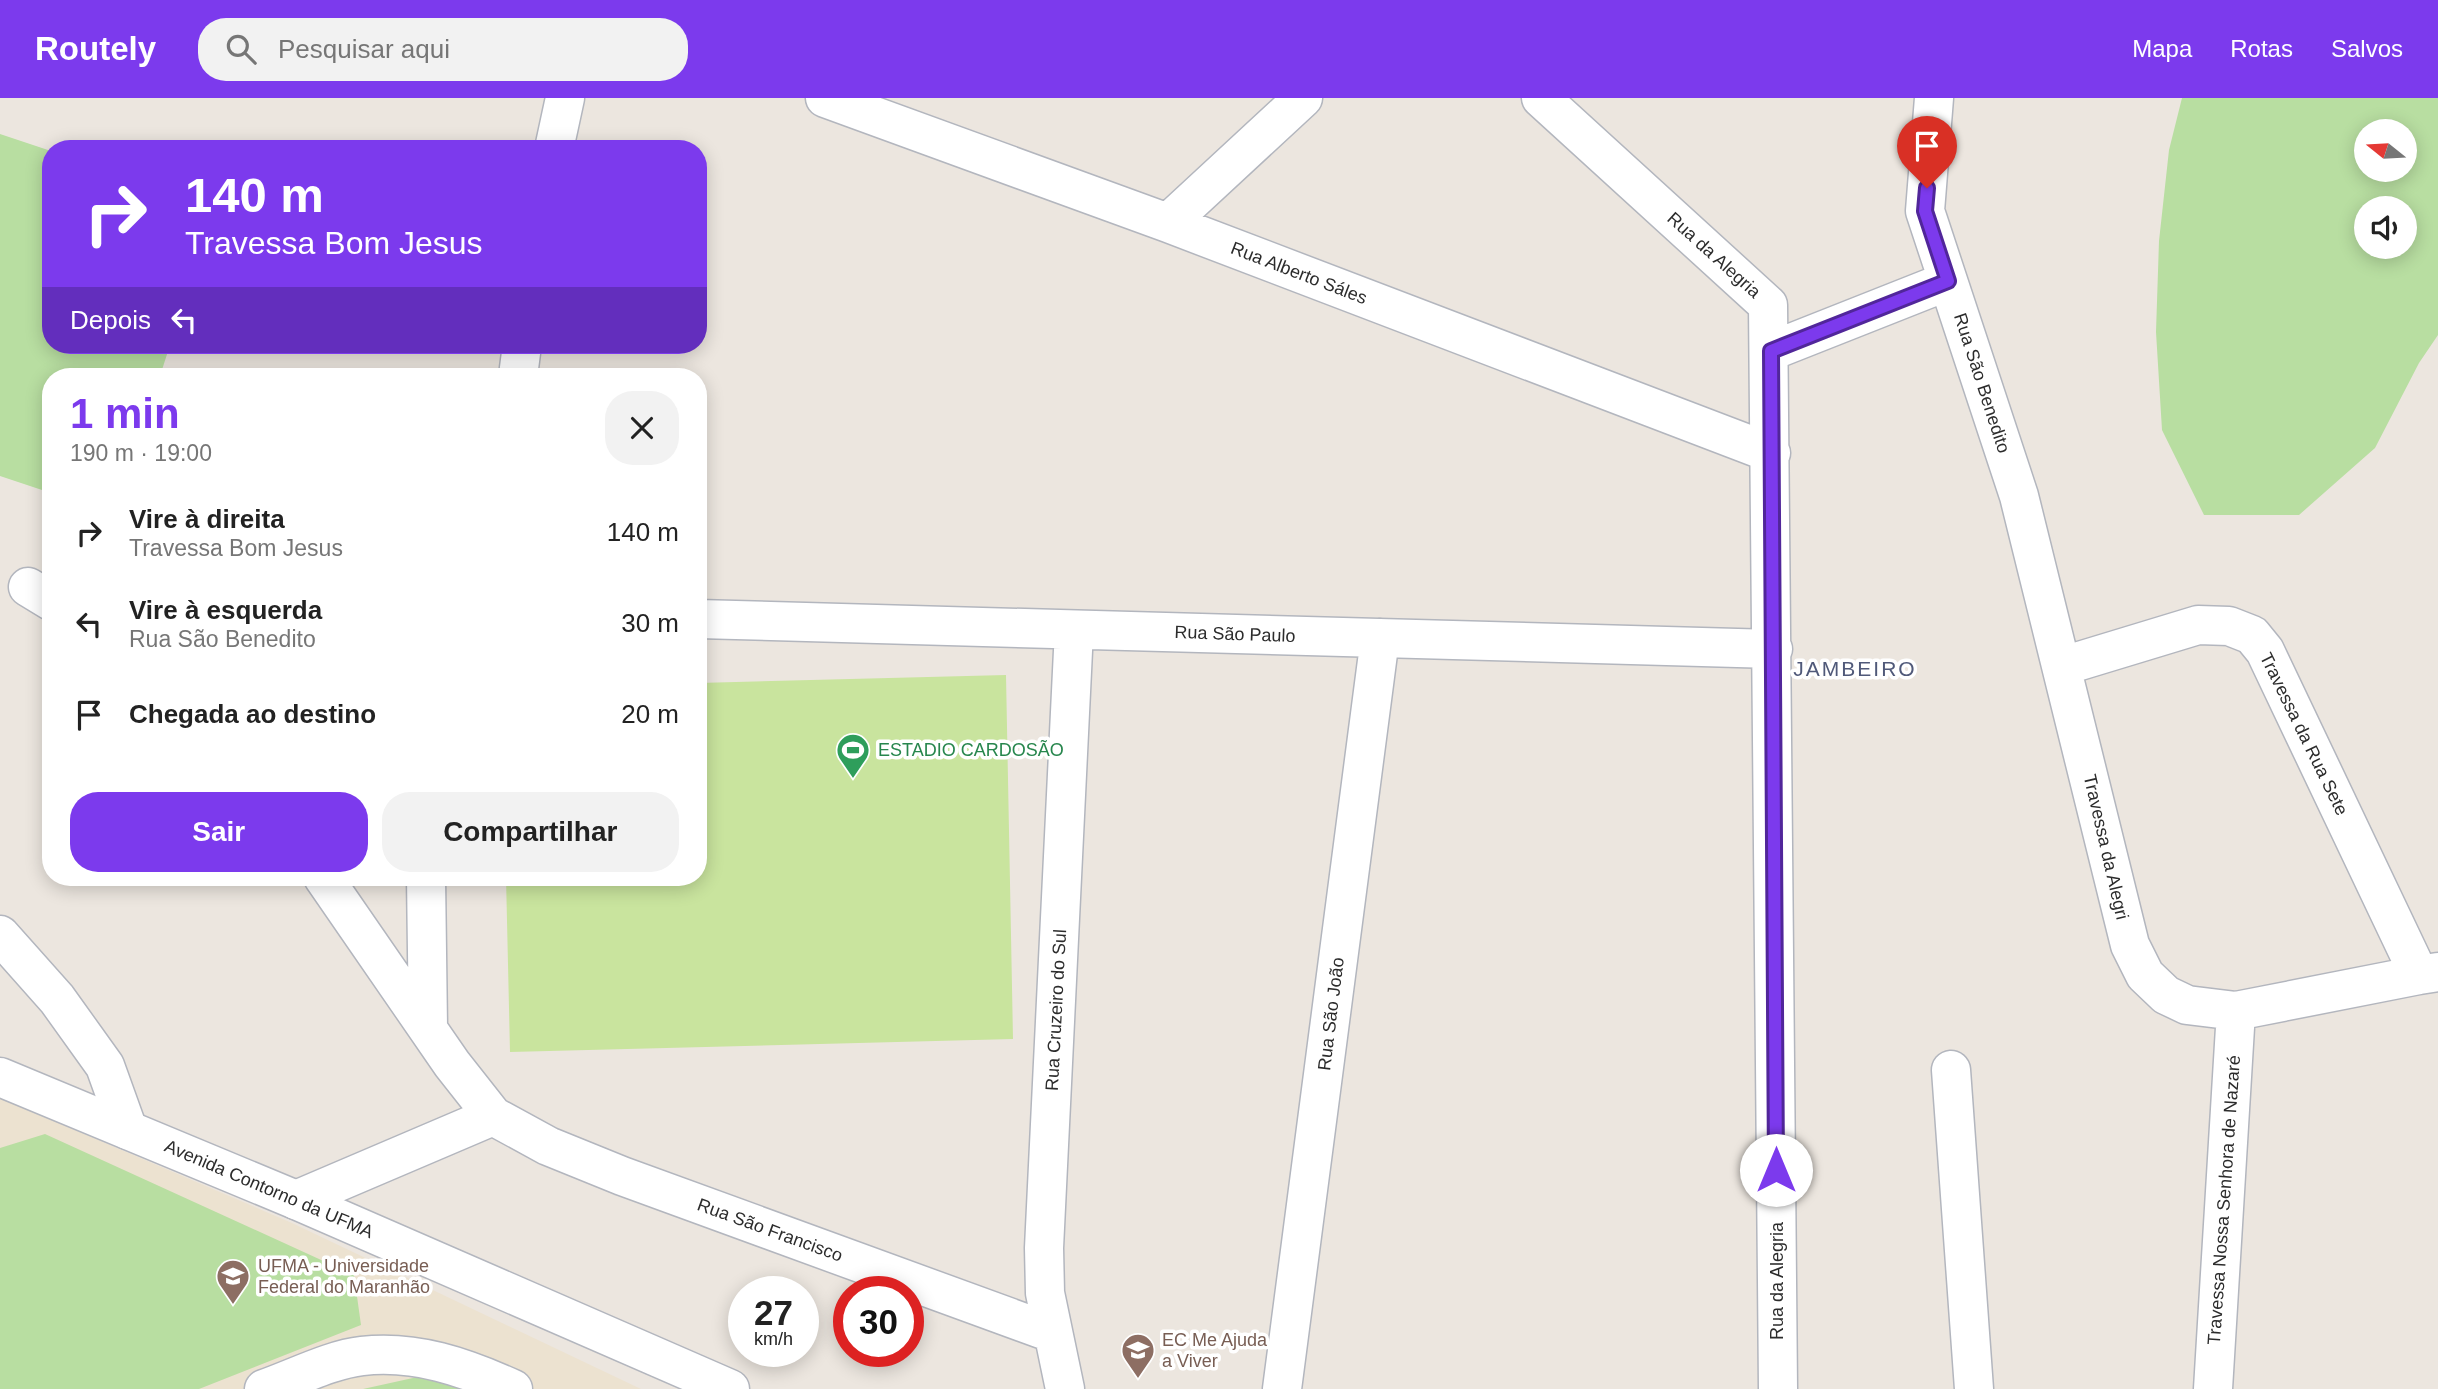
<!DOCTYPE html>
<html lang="pt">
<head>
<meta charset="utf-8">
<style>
	:root { --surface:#fff; --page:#f2f2f2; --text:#222; --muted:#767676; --accent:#7c3aed }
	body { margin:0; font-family:Helvetica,sans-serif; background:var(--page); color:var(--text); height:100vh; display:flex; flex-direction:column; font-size:26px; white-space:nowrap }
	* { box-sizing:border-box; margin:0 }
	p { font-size:23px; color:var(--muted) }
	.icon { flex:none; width:38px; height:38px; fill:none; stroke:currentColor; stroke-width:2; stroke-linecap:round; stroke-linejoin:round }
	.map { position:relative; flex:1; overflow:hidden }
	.sheet { position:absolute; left:42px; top:270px; width:665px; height:518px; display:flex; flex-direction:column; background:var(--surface); border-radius:28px; box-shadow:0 4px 18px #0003 }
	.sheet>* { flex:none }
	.top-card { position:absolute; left:42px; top:42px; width:665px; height:214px; border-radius:28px; box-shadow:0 4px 18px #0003; background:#7c3aed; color:#fff; overflow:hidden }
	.needle { width:46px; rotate:288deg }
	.buttons { position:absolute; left:2354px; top:21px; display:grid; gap:14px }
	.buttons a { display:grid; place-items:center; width:63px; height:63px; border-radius:50%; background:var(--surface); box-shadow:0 4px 18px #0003; font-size:35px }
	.speed { position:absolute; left:728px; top:1178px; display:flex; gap:14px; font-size:35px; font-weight:700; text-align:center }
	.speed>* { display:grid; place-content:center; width:91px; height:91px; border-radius:50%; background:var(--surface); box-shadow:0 4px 18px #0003; line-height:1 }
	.speed small { font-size:18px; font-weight:400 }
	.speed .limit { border:10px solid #d22; background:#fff; color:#111 }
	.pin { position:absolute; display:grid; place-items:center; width:60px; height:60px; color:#fff; margin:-72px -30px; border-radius:50% 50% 50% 0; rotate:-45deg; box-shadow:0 0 7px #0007 }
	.pin .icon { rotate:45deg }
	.me { position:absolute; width:77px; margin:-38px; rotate:0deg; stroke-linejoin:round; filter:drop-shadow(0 0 5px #0008) }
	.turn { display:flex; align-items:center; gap:24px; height:147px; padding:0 28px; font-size:32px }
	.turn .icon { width:91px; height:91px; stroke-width:2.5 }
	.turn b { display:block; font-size:49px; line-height:60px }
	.then { display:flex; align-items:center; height:66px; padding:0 28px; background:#0003; gap:14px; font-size:26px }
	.round { display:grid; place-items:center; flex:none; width:74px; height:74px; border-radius:28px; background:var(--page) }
	.head { display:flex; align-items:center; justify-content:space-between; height:119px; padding:0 28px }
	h1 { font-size:42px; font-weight:700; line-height:52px; color:var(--accent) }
	.cta { display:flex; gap:14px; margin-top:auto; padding:14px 28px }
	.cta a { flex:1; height:80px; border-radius:28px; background:var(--accent); color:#fff; font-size:28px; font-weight:700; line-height:80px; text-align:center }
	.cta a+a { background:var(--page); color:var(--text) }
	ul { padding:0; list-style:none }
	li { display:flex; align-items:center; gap:21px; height:91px; padding:0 28px }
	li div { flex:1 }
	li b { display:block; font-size:26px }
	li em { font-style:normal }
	header { display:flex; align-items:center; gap:42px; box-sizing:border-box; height:98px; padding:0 35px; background:var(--accent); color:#fff }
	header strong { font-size:33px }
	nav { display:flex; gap:38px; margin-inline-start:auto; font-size:24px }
	.search { width:490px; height:63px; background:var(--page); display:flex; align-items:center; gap:18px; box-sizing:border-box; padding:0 24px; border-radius:28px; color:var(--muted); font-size:26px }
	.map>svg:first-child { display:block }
</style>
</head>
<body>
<header>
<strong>Routely</strong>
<div class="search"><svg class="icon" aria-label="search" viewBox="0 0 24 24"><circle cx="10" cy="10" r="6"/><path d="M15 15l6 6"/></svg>Pesquisar aqui</div>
<nav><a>Mapa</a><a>Rotas</a><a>Salvos</a></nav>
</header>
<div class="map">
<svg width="2438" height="1291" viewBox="0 0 2438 1291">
	<rect width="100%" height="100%" fill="#ece6df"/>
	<!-- education -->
	<path fill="#ece2d0" d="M0,1000L292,1125L641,1291H0Z"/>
	<!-- green -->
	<path fill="#b8dea1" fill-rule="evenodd" d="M2182,0H2438V237L2419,265L2375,350L2299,417H2204L2162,332L2156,234L2159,143L2169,52ZM2366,33H2404V72H2366ZM2366,110H2404V149H2366Z
		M0,36L51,53V247H170L160,278H51V395L0,378Z
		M45,1036L354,1177L361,1227L199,1291H0V1050Z
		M422,1278L465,1291H363Z"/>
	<!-- pitch -->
	<path fill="#c9e49e" d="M1006,577L1013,941L510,954L506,779H698V585Z"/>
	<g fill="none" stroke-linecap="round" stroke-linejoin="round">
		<defs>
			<path id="street" d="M825,0L1168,125L1771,355
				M1541,0L1768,207L1778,1291
				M1934,0L1925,113L2019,398L2130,847L2145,877L2166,897L2187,907L2236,913L2419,877
				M554,51L565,0
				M1168,125L1303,0
				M1771,253L1948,183
				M518,278L522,247
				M28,489L51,503
				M698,521L1773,551
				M2063,568L2198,527L2229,528L2252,537L2265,553L2419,877L2438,874
				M323,779L452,966L493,1018
				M426,779L428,929
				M0,837L57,901L105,968L128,1032
				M1951,972L1974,1291
				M296,1102L493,1018L548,1048L622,1078L1052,1235
				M264,1291C293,1281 332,1261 362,1258C416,1252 464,1269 513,1291
				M1065,1291L1045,1195L1044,1150L1074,532
				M1282,1291L1380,540
				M2213,1291L2236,913"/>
			<path id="secondary" d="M0,979L296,1102L730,1291"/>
		</defs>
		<!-- street casing -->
		<use href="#street" stroke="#b3b6be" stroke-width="41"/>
		<!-- secondary casing -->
		<use href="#secondary" stroke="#b3b6be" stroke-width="41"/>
		<!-- street -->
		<use href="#street" stroke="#fff" stroke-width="38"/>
		<!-- secondary -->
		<use href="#secondary" stroke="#fff" stroke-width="38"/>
	</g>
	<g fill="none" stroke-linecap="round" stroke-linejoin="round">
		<defs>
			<path id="route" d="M1776,1072L1771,253L1948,183L1925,113L1927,90"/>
		</defs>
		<!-- route casing -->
		<use href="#route" stroke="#51269a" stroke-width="18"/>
		<!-- route -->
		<use href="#route" stroke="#7c3aed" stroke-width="12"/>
	</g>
	<!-- icons -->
	<defs>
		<symbol id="stadium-pin" viewBox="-11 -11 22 30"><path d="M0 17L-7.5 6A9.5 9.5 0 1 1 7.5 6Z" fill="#2e9e5b" stroke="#fff"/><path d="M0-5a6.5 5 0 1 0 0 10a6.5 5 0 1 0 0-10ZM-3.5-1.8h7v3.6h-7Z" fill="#fff"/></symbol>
		<symbol id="university-pin" viewBox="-11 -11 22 30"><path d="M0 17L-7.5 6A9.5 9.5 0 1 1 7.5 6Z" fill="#8d6e63" stroke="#fff"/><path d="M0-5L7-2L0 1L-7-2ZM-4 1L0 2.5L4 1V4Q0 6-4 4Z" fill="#fff"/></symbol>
		<symbol id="school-pin" viewBox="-11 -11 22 30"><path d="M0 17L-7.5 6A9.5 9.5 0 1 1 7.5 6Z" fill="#8d6e63" stroke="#fff"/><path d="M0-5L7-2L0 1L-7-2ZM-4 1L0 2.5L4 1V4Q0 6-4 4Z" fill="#fff"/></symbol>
	</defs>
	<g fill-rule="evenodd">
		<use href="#stadium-pin" x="834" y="633" width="38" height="52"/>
		<use href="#university-pin" x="214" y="1159" width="38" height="52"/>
		<use href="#school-pin" x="1119" y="1233" width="38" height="52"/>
	</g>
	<g text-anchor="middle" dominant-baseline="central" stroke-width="7" stroke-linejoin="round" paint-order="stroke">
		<!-- street labels -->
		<g font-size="18" fill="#2c2c2c" stroke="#fff">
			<text transform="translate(1714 157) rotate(42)">Rua da Alegria</text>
			<text transform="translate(1299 175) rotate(21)">Rua Alberto Sáles</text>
			<text transform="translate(1982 285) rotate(72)">Rua São Benedito</text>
			<text transform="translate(1235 536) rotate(2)">Rua São Paulo</text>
			<text transform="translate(2304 636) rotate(64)">Travessa da Rua Sete</text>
			<text transform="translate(2106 749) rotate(77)">Travessa da Alegri</text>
			<text transform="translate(1056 912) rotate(-87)">Rua Cruzeiro do Sul</text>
			<text transform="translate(1331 916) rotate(-83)">Rua São João</text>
			<text transform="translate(269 1091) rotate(23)">Avenida Contorno da UFMA</text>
			<text transform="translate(2224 1102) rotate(-86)">Travessa Nossa Senhora de Nazaré</text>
			<text transform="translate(770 1132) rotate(20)">Rua São Francisco</text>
			<text transform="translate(1777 1183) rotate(-90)">Rua da Alegria</text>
		</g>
		<!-- leisure labels -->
		<g font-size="18" fill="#27864d" stroke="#fff" text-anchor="start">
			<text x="878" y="652">ESTADIO CARDOSÃO</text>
		</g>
		<!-- education labels -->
		<g font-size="18" fill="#785e54" stroke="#fff" text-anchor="start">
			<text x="258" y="1168">UFMA - Universidade<tspan x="258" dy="21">Federal do Maranhão</tspan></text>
			<text x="1162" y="1242">EC Me Ajuda<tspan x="1162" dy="21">a Viver</tspan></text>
		</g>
		<!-- quarter labels -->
		<g font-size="21" letter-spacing="2" fill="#505979" stroke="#fff">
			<text x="1855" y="570">JAMBEIRO</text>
		</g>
	</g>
</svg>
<div class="buttons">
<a><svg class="needle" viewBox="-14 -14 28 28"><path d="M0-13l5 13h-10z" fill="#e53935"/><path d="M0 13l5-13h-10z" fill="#767676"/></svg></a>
<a><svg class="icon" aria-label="sound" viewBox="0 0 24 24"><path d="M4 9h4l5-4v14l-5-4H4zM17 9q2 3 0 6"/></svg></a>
</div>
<div class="speed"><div>27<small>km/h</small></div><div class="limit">30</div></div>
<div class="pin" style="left:1927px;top:90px;background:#d93025"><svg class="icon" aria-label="arrive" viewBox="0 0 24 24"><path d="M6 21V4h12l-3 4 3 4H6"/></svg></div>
<svg class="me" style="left:1776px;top:1072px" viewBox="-20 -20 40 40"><circle r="19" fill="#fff"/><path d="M0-13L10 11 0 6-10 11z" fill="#7c3aed"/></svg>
<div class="top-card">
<div class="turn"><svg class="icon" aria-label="right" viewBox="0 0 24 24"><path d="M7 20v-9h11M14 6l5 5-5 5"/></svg><div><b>140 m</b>Travessa Bom Jesus</div></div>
<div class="then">Depois<svg class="icon" aria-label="left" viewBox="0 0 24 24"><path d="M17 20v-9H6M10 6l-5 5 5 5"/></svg></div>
</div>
<section class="sheet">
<div class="head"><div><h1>1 min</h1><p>190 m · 19:00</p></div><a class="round"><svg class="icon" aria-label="close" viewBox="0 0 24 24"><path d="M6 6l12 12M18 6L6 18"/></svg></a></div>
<ul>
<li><svg class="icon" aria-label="right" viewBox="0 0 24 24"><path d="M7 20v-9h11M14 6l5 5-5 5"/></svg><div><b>Vire à direita</b><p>Travessa Bom Jesus</p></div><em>140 m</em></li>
<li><svg class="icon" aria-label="left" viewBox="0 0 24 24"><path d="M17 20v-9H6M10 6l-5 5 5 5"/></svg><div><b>Vire à esquerda</b><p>Rua São Benedito</p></div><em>30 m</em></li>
<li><svg class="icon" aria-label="arrive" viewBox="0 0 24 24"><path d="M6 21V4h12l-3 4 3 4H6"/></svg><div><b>Chegada ao destino</b></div><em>20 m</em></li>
</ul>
<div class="cta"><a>Sair</a><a>Compartilhar</a></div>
</section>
</div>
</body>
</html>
